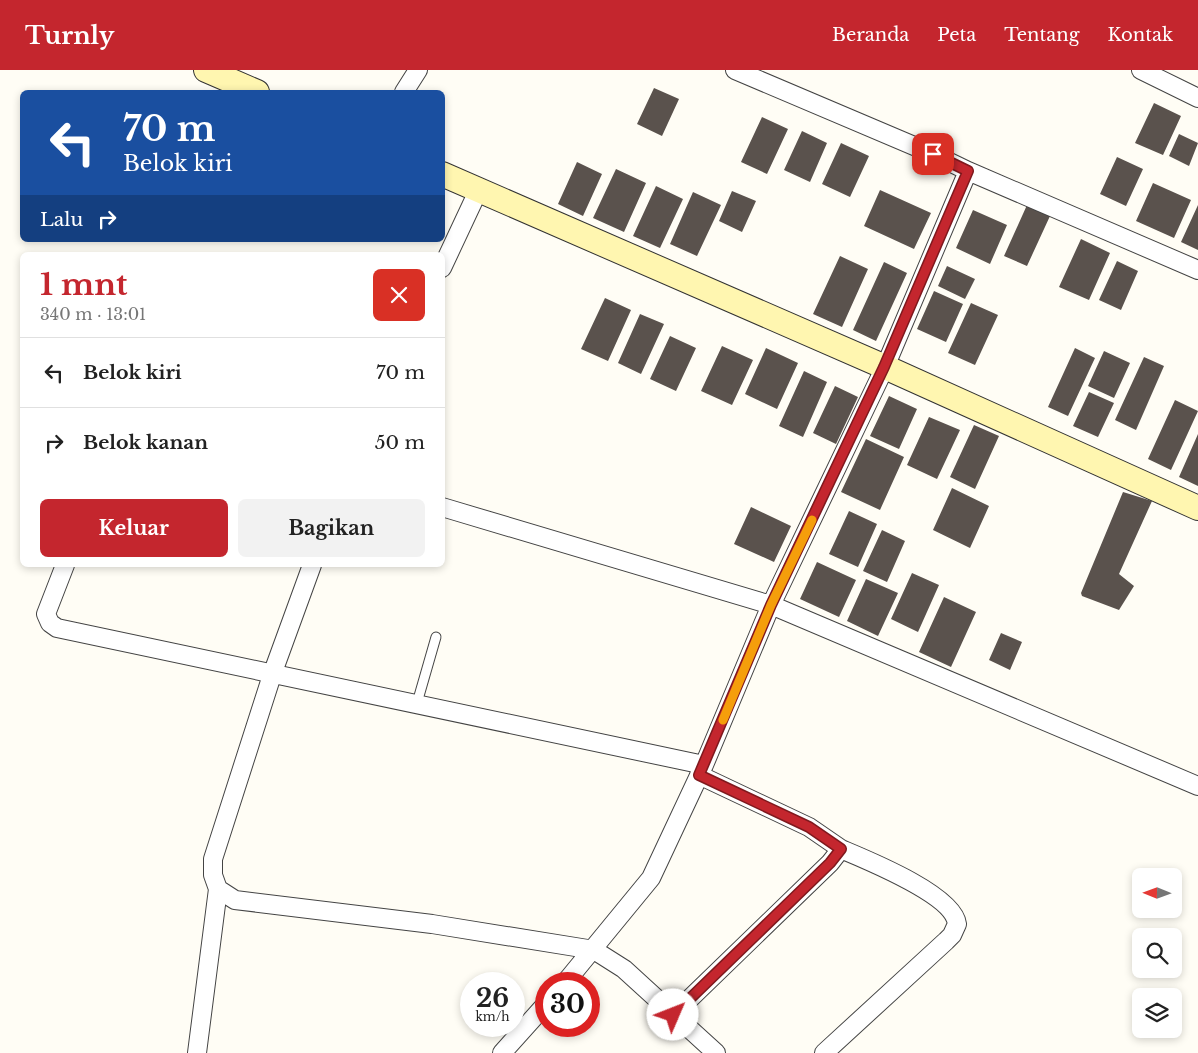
<!DOCTYPE html>
<html lang="id">
<head>
<meta charset="utf-8">
<style>
	:root { --surface:#fff; --page:#f2f2f2; --text:#222; --muted:#767676; --line:#e0e0e0; --accent:#c4262e }
	body { margin:0; font-family:"Libre Baskerville",serif; background:var(--page); color:var(--text); height:100vh; display:flex; flex-direction:column; font-size:19px; white-space:nowrap }
	* { box-sizing:border-box; margin:0 }
	p { font-size:16px; color:var(--muted) }
	.icon { flex:none; width:28px; height:28px; fill:none; stroke:currentColor; stroke-width:2; stroke-linecap:round; stroke-linejoin:round }
	.map { position:relative; flex:1; overflow:hidden }
	.details { position:absolute; left:20px; top:182px; width:425px; height:315px; display:flex; flex-direction:column; background:var(--surface); border-radius:8px; box-shadow:0 2px 8px #0003 }
	.details>* { flex:none }
	.hud { position:absolute; left:20px; top:20px; width:425px; height:152px; border-radius:8px; box-shadow:0 2px 8px #0003; background:#1a4fa0; color:#fff; overflow:hidden }
	.needle { width:32px; rotate:271deg }
	.controls { position:absolute; left:1132px; top:798px; display:grid; gap:10px }
	.controls a { display:grid; place-items:center; width:50px; height:50px; border-radius:8px; background:var(--surface); box-shadow:0 2px 8px #0003; font-size:25px }
	.speed { position:absolute; left:460px; top:902px; display:flex; gap:10px; font-size:25px; font-weight:700; text-align:center }
	.speed>* { display:grid; place-content:center; width:65px; height:65px; border-radius:50%; background:var(--surface); box-shadow:0 2px 8px #0003; line-height:1 }
	.speed small { font-size:12px; font-weight:400 }
	.speed .limit { border:8px solid #d22; background:#fff; color:#111 }
	.pin { position:absolute; display:grid; place-items:center; width:42px; height:42px; color:#fff; margin:-21px; border-radius:10px; box-shadow:0 2px 8px #0006 }
	.me { position:absolute; width:55px; margin:-28px; rotate:46deg; stroke-linejoin:round; filter:drop-shadow(0 0 4px #0008) }
	.turn { display:flex; align-items:center; gap:18px; height:105px; padding:0 20px; font-size:22px }
	.turn .icon { width:65px; height:65px; stroke-width:2.5 }
	.turn b { display:block; font-size:35px; line-height:42px }
	.then { display:flex; align-items:center; height:48px; padding:0 20px; background:#0003; gap:10px; font-size:19px }
	.round { display:grid; place-items:center; flex:none; width:52px; height:52px; border-radius:8px; background:var(--page) }
	.summary { display:flex; align-items:center; justify-content:space-between; height:85px; padding:0 20px }
	h1 { font-size:30px; font-weight:800; line-height:38px; color:var(--accent) }
	.button { display:flex; gap:10px; margin-top:auto; padding:10px 20px }
	.button a { flex:1; height:58px; border-radius:8px; background:var(--accent); color:#fff; font-size:20px; font-weight:800; line-height:58px; text-align:center }
	.button a+a { background:var(--page); color:var(--text) }
	ul { padding:0; list-style:none }
	li { display:flex; align-items:center; gap:15px; height:70px; padding:0 20px; border-top:1px solid var(--line) }
	li div { flex:1 }
	li b { display:block; font-size:19px }
	li em { font-style:normal }
	header { display:flex; align-items:center; gap:30px; box-sizing:border-box; height:70px; padding:0 25px; background:var(--accent); color:#fff }
	header strong { font-size:24px }
	nav { display:flex; gap:28px; margin-inline-start:auto; font-size:18px }
	.map>svg:first-child { display:block }
</style>
</head>
<body>
<header>
<strong>Turnly</strong>
<nav><a>Beranda</a><a>Peta</a><a>Tentang</a><a>Kontak</a></nav>
</header>
<div class="map">
<svg width="1198" height="983" viewBox="0 0 1198 983">
	<rect width="100%" height="100%" fill="#fffdf5"/>
	<!-- building -->
	<path fill="#5a524d" d="M654,18L679,29L662,66L637,54Z
		M1154,33L1181,46L1163,85L1135,73Z
		M762,47L788,59L767,104L741,92Z
		M802,61L827,73L810,112L784,100Z
		M1179,64L1198,73L1189,96L1169,86Z
		M841,73L869,86L850,127L822,114Z
		M1117,87L1143,99L1126,136L1100,124Z
		M577,92L602,104L583,146L558,134Z
		M616,99L646,113L624,162L593,148Z
		M1153,113L1191,130L1174,168L1136,151Z
		M656,116L683,129L660,178L633,166Z
		M880,120L931,143L914,179L864,156Z
		M732,121L756,131L742,162L719,151Z
		M693,122L721,135L697,186L670,174Z
		M1027,135L1050,146L1027,196L1004,186Z
		M1198,135V180L1181,172Z
		M973,140L1007,155L990,194L956,178Z
		M1081,169L1110,183L1089,230L1059,217Z
		M840,186L868,199L842,257L813,244Z
		M1117,191L1138,201L1121,240L1099,230Z
		M884,192L907,203L876,271L853,260Z
		M947,196L975,209L965,229L938,216Z
		M934,221L963,234L946,272L917,259Z
		M605,228L631,240L608,291L581,279Z
		M971,233L998,245L975,295L948,283Z
		M640,244L664,254L641,304L618,293Z
		M670,266L696,278L676,321L650,309Z
		M722,276L753,290L732,335L701,321Z
		M766,278L798,293L777,339L745,324Z
		M1075,278L1095,288L1068,346L1048,337Z
		M1104,281L1130,293L1114,328L1088,316Z
		M1144,287L1164,296L1136,360L1115,350Z
		M804,301L827,312L803,367L779,356Z
		M835,316L858,327L836,374L813,363Z
		M1089,322L1114,333L1098,367L1073,356Z
		M889,326L917,339L899,379L870,366Z
		M1175,330L1198,341L1171,400L1148,389Z
		M929,347L960,360L937,409L907,395Z
		M974,355L999,366L975,419L950,407Z
		M1198,364V416L1179,407Z
		M866,369L904,387L880,440L841,422Z
		M952,418L989,436L970,478L933,460Z
		M1123,422L1152,431L1119,504L1134,516L1119,540L1082,526L1081,523Z
		M751,437L791,456L774,492L734,474Z
		M849,441L877,454L858,497L829,484Z
		M882,460L905,471L887,512L863,501Z
		M817,492L856,510L839,547L800,529Z
		M912,503L939,515L918,562L891,549Z
		M866,509L898,523L878,566L847,551Z
		M944,527L976,542L951,597L919,582Z
		M1001,563L1022,572L1010,600L989,590Z"/>
	<g fill="none" stroke-linecap="round" stroke-linejoin="round">
		<defs>
			<path id="lane" d="M417,633L436,567"/>
			<path id="street" d="M735,0L933,84L968,101
				M1141,0L1198,28
				M404,22L418,0
				M442,198L479,119
				M442,437L771,535L1198,716
				M65,495L46,544L50,553L57,558L704,695
				M312,495L273,602L213,789V805L218,819L235,830L432,854L594,880L624,899L716,983
				M564,914L651,808L704,695L771,535L885,297L968,101L1198,200
				M673,945L830,793L841,779L809,757L699,705
				M197,983L218,819
				M502,983L546,934
				M824,983L946,871L952,865L957,854C954,825 867,790 841,779"/>
			<path id="secondary" d="M206,0L257,22
				M442,104L885,297L1198,438"/>
		</defs>
		<!-- lane casing -->
		<use href="#lane" stroke="#444" stroke-width="11"/>
		<!-- street casing -->
		<use href="#street" stroke="#444" stroke-width="20"/>
		<!-- secondary casing -->
		<use href="#secondary" stroke="#333" stroke-width="26"/>
		<!-- lane -->
		<use href="#lane" stroke="#fff" stroke-width="9"/>
		<!-- street -->
		<use href="#street" stroke="#fff" stroke-width="18"/>
		<!-- secondary -->
		<use href="#secondary" stroke="#fff6b0" stroke-width="24"/>
	</g>
	<g fill="none" stroke-linecap="round" stroke-linejoin="round">
		<defs>
			<path id="route" d="M673,945L830,793L841,779L809,757L699,705L771,535L884,297L968,101L933,84"/>
		</defs>
		<!-- route casing -->
		<use href="#route" stroke="#7f191e" stroke-width="12"/>
		<!-- route -->
		<use href="#route" stroke="#c4262e" stroke-width="9"/>
		<!-- slow -->
		<path stroke="#f59e0b" stroke-width="9" d="M723,650L771,535L812,450"/>
	</g>
</svg>
<div class="controls">
<a><svg class="needle" viewBox="-14 -14 28 28"><path d="M0-13l5 13h-10z" fill="#e53935"/><path d="M0 13l5-13h-10z" fill="#767676"/></svg></a>
<a><svg class="icon" aria-label="search" viewBox="0 0 24 24"><circle cx="10" cy="10" r="6"/><path d="M15 15l6 6"/></svg></a>
<a><svg class="icon" aria-label="layers" viewBox="0 0 24 24"><path d="M12 4l9 5-9 5-9-5zM3 14l9 5 9-5"/></svg></a>
</div>
<div class="speed"><div>26<small>km/h</small></div><div class="limit">30</div></div>
<div class="pin" style="left:933px;top:84px;background:#d93025"><svg class="icon" aria-label="arrive" viewBox="0 0 24 24"><path d="M6 21V4h12l-3 4 3 4H6"/></svg></div>
<svg class="me" style="left:673px;top:945px" viewBox="-20 -20 40 40"><circle r="19" fill="#fff"/><path d="M0-13L10 11 0 6-10 11z" fill="#c4262e"/></svg>
<div class="hud">
<div class="turn"><svg class="icon" aria-label="left" viewBox="0 0 24 24"><path d="M17 20v-9H6M10 6l-5 5 5 5"/></svg><div><b>70 m</b>Belok kiri</div></div>
<div class="then">Lalu<svg class="icon" aria-label="right" viewBox="0 0 24 24"><path d="M7 20v-9h11M14 6l5 5-5 5"/></svg></div>
</div>
<section class="details">
<div class="summary"><div><h1>1 mnt</h1><p>340 m · 13:01</p></div><a class="round" style="background:#d93025;color:#fff"><svg class="icon" aria-label="close" viewBox="0 0 24 24"><path d="M6 6l12 12M18 6L6 18"/></svg></a></div>
<ul>
<li><svg class="icon" aria-label="left" viewBox="0 0 24 24"><path d="M17 20v-9H6M10 6l-5 5 5 5"/></svg><div><b>Belok kiri</b></div><em>70 m</em></li>
<li><svg class="icon" aria-label="right" viewBox="0 0 24 24"><path d="M7 20v-9h11M14 6l5 5-5 5"/></svg><div><b>Belok kanan</b></div><em>50 m</em></li>
</ul>
<div class="button"><a>Keluar</a><a>Bagikan</a></div>
</section>
</div>
</body>
</html>
